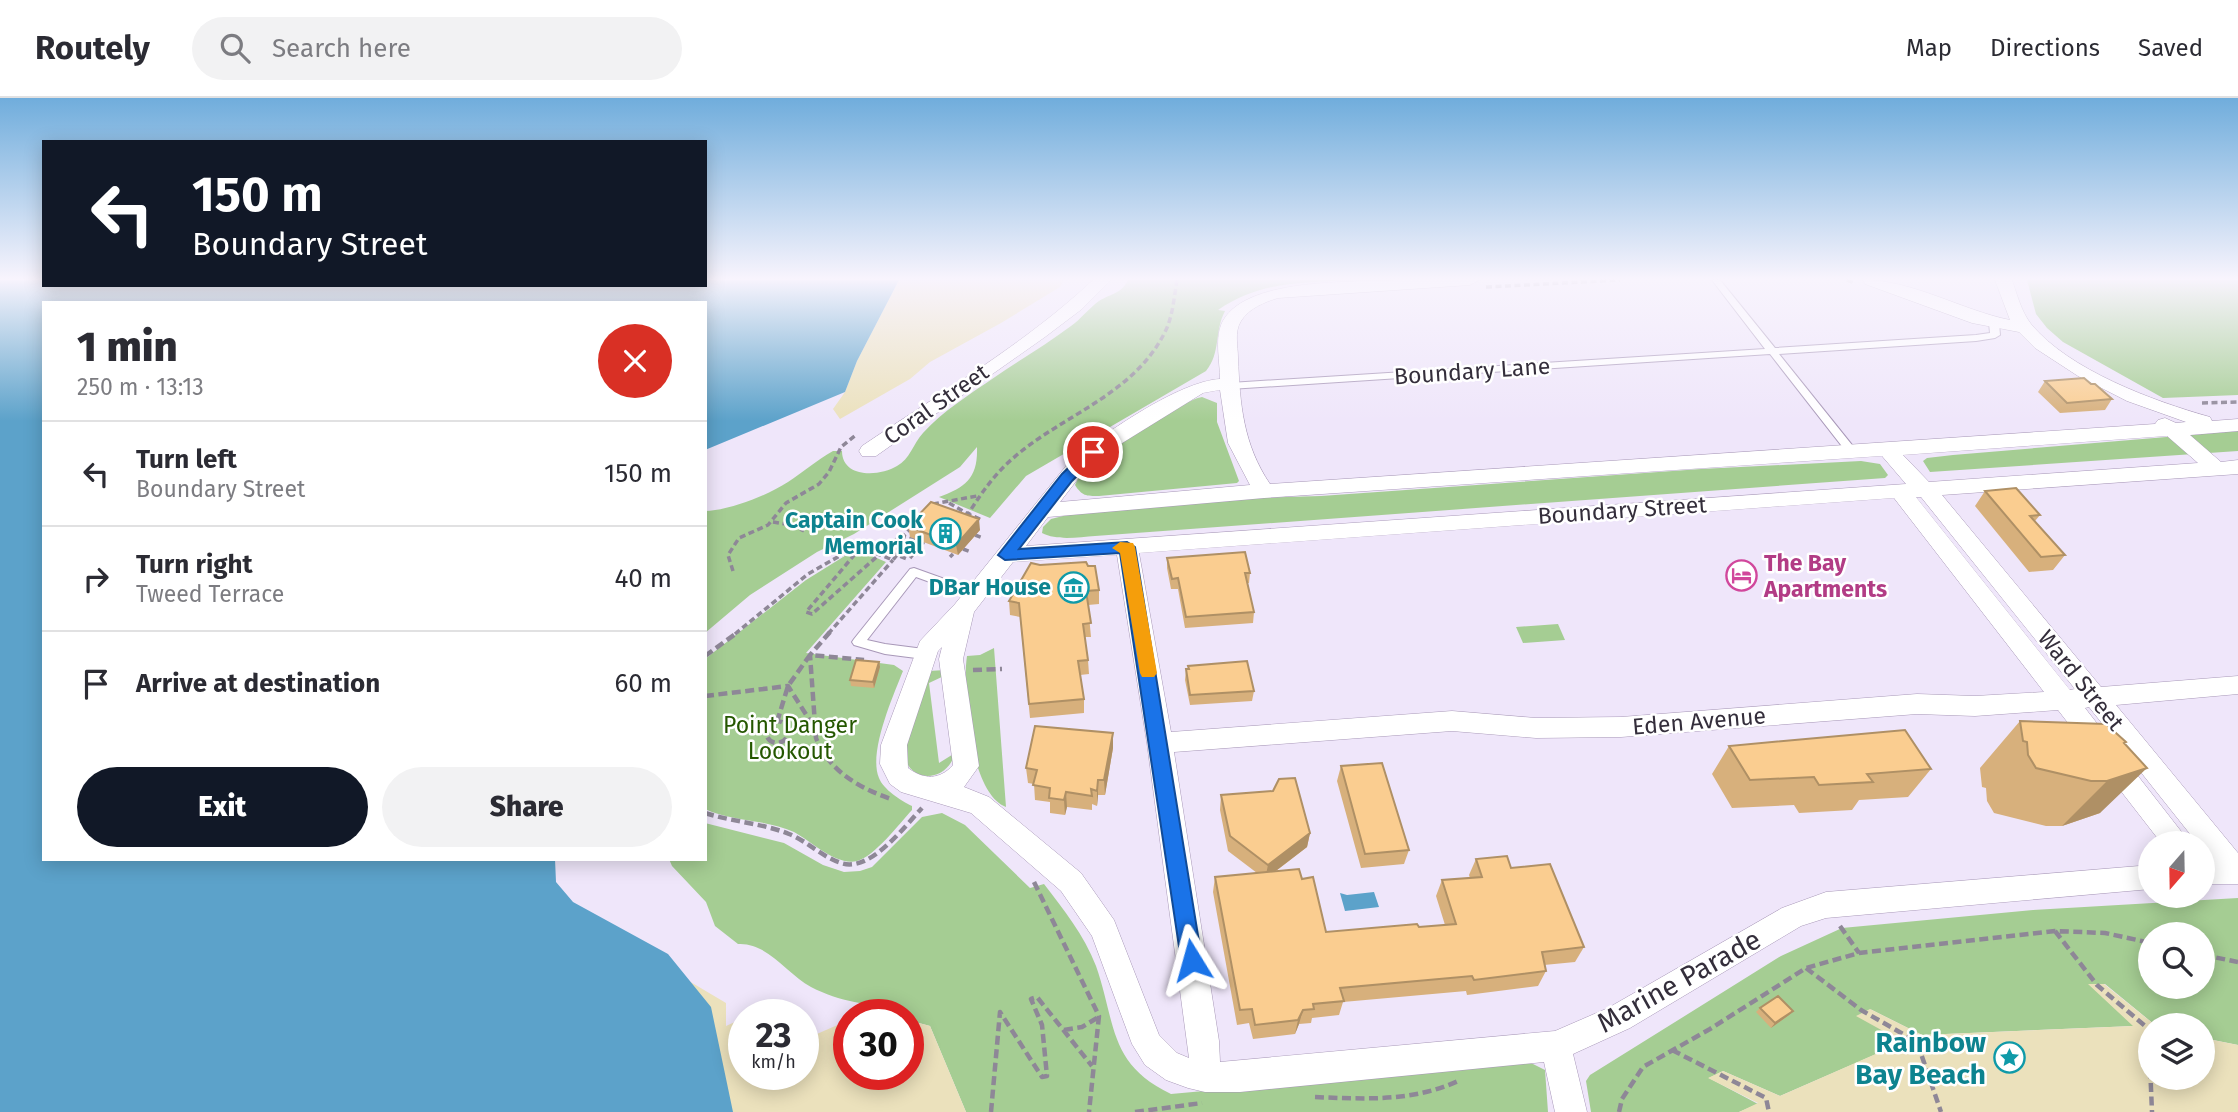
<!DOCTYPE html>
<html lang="en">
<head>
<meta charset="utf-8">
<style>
	:root { --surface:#fff; --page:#f2f2f3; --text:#2b2b33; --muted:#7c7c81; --line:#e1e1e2; --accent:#111827 }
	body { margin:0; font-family:"Fira Sans",sans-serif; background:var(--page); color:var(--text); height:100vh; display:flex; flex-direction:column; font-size:26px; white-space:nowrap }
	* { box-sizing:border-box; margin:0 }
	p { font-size:23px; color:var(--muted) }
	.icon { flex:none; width:38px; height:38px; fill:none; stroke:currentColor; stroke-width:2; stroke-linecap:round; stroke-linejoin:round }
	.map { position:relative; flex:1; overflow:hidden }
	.drawer { position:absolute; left:42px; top:203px; width:665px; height:560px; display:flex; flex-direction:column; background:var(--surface); border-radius:0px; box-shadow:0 4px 18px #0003 }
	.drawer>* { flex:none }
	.hud { position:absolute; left:42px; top:42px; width:665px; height:147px; border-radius:0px; box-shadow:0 4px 18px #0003; background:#111827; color:#fff; overflow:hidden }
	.needle { width:46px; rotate:200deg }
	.tools { position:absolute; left:2138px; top:733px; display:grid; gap:14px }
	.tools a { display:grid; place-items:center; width:77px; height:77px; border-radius:50%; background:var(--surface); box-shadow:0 4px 18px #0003; font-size:35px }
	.speed { position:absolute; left:728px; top:901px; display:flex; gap:14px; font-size:35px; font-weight:700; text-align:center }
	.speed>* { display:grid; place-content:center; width:91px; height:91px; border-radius:50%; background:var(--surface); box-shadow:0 4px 18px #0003; line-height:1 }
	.speed small { font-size:18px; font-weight:400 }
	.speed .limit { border:10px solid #d22; background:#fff; color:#111 }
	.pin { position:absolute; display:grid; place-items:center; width:60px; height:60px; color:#fff; margin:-30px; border:4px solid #fff; border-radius:50%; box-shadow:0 2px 7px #0007 }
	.me { position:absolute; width:77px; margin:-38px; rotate:352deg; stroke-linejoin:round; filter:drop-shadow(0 0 5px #0008) }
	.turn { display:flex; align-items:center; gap:24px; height:147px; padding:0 35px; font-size:32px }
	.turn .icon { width:91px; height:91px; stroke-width:2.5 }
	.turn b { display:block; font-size:49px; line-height:60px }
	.round { display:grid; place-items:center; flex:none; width:74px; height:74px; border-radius:37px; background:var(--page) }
	.overview { display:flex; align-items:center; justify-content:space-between; height:119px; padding:0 35px }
	h1 { font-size:42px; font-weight:800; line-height:52px }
	.button { display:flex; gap:14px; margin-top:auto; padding:14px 35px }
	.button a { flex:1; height:80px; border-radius:42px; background:var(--accent); color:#fff; font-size:28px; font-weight:800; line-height:80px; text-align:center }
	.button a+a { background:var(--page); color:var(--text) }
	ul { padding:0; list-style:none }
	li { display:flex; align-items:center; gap:21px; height:105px; padding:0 35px; border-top:2px solid var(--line) }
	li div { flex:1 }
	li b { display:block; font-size:26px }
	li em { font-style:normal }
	header { display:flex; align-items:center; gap:42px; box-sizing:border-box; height:98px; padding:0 35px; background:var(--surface); border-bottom:2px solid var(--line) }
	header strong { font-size:33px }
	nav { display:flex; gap:38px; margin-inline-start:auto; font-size:24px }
	.search { width:490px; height:63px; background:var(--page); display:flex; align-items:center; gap:18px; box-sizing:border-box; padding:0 24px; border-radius:38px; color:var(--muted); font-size:26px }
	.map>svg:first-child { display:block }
</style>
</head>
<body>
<header>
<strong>Routely</strong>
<div class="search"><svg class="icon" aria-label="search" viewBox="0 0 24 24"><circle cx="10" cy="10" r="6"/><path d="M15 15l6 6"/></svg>Search here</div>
<nav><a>Map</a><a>Directions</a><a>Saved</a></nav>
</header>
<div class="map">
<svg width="2238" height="1014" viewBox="0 0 2238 1014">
	<rect width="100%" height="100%" fill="#efe6fa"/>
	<!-- green -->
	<path fill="#a5cd93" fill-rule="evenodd" d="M1128,182H1356C1304,185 1262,182 1218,212L1225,213C1214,234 1221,255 1206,273L1026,378L990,420L939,399C966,389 978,380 977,349L960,369L854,436L817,454L750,497L705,535V413C731,412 766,398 788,384C803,374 817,362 833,353H842C842,380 879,379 897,368C910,361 913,346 923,335C943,313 970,296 995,279C1020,262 1047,246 1071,228C1081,221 1089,210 1099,203C1112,195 1121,196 1128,182Z
		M2027,182H2238V297L2163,300L2063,244L2047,230L2036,216Z
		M1202,299L1217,305V324L1239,383L1237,385L1099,398C1086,398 1082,398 1075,387C1078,380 1082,374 1088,369C1103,354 1183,302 1202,299Z
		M2238,333V353L1930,374L1923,363L1927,360L1953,357Z
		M1861,363L1880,366L1888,377L1885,380L1095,438C1079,439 1057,443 1042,435L1043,429L1051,421L1067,417L1249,400L1321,398L1701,371Z
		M856,451L886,464L806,555L894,567L903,573C893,598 868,655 879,680C883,691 901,703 912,708V712C899,726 875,758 857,763C836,768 811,743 794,734C766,721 733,724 705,711V561L806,482Z
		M1558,526L1565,542L1523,545L1516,529Z
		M994,550L1006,709C969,695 962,591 967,558L980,557Z
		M945,572L946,577L929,585L939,665L955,655C947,686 906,686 904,653C903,636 923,591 929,573Z
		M942,715L965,727L1030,790L1044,786C1064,812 1084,837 1096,868C1116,925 1108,966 1171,996L1527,963L1545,972L1548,1014H966L930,928L908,922V917H896L900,909C868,907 840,904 811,889C787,876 767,844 738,846L715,828L706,804L672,768L669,761H705V725L784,745L823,767L844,774L860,773L872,769L922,719Z
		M2238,800V947L2203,940V928L2155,927L2105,886H2089L2134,928L1922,937L1870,911L1904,944L1780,998L1723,973L1709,980L1758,1006L1739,1014H1591L1586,983L1590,977L1781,858L1842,830L2033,812ZM2151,836H2203V889H2151Z"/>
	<!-- sand -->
	<path fill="#ebe1bc" d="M899,182H1064L1060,189L1001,225L930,264L910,281L840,321L833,311L845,294L857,263Z
		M586,822L726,905V928L737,923V940L744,935V976H803V942L849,922V976H908V922L930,928L966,1014H531Z
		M2088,886H2104L2155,927L2151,928V980H2203V940L2238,947V1014H1739L1758,1005L1708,980L1723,973L1780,998L1903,944L1856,918L1870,911L1922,937L2133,928Z"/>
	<!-- water -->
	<path fill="#5ca2ca" d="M0,182H44V187H705V182H899L857,263L845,294L705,352V205H44V761H555L556,784L573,804L668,856L711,909L733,1014H0Z
		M1374,794L1379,809L1345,813L1340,795L1347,797Z"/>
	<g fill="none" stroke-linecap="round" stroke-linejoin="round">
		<defs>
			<path id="service" d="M1712,182H1720L1775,250L1976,237L1990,235L1989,225L1994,222L1999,225L2000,237L1995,240L1976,243L1779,256L1856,352L1857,354L1856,356H1848L1770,256L1230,291L1225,288L1230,285L1765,251Z
				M914,470L978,493L980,496L974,500L916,479L867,542L885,546L924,551L928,553L930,556L928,559L924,561L885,556L854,547L852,544L854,541L910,471Z"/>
			<path id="minor" d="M1093,182H1111L1082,211L1045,239L876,358H862L859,353L862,348C939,296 1025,246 1093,182Z
				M1401,182H1479L1470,187L1278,200C1265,204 1249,210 1241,223C1234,234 1238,248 1238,260C1240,306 1243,346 1270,386L2155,326L2158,322L2165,320L2176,325L2186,324L2127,303L2078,278L2035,250L2019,234L1972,225L1865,186L1863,182C1913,182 1961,212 2010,222L1995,182H2012C2017,196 2021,213 2031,226C2069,272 2153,303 2210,319L2212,323L2238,321V333L2190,337L2221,364L2238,362V376L1942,397L2101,589L2238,578V596L2116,607L2238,755V786H2203V762H2211L2203,753V746H2198L2089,609L2085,610L2191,746H2162L2058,612L1975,618L1917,616L1621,639L1536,640L1452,633L1174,654L1219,943L1220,964L1555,933L1608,910L1782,810L1826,794L2151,767V791L1826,820L1801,828L1630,930L1573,956L1587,1014H1555L1544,964L1240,994H1205L1188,990L1166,982L1145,967L1132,946L1092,838L1061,793L971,715L901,694L890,686L880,666L881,647L920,543L955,506L1070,363C1102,337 1179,283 1220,281C1220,265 1215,242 1221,227C1241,178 1355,185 1401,182ZM1220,292L1228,345L1250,387L1060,404L1084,373L1106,355L1203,295ZM2167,338L2198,365L1929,384L1903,357ZM1882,358L1906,386L1026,448L1048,419L1264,400ZM1916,399H1921L2075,591L2070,592ZM1894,400L2044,594L1975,598L1917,596L1621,619L1536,620L1452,613L1171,634L1139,455ZM1117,457L1147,645L1189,960L1177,955L1159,937L1114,822L1081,775L989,699L964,689L979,668L963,561L974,514L1013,464ZM942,549L939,561L953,667C940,682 924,682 908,670L907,647L938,553Z"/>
		</defs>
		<!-- service casing -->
		<use href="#service" stroke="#a898b8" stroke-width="2"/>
		<!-- minor casing -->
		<use href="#minor" stroke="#a898b8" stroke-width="1"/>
		<!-- path-far1 -->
		<path stroke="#8e8797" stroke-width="3.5" stroke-dasharray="6 3.5" stroke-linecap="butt" d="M1847,182L1855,185
			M1486,189L1620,182
			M2202,305L2238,304
			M949,405L968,416
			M933,406L977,398
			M980,421L968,416C981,396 993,378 1011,362C1061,317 1133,298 1165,234C1173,218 1174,199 1177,182
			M773,424L792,427L804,433
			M975,437L983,440
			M861,449L806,514L812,516L898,440L904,443L894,456L897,457
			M963,451L971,454
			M950,459L953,456
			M910,460L923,445L903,438L911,430
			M733,473L728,457L739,440L768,427L786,405L819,386L829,374L841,349L857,336
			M735,536L808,476L857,448L893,462L897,457L907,461
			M828,536L893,462"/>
		<!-- path -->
		<path stroke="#8e8797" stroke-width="4.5" stroke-dasharray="9 4.5" stroke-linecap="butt" d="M830,534L810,557L816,640C829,673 859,690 891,701
			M705,558L738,534
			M973,572L1002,571
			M705,598L788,588L814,629
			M766 634a11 11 0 1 1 22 0a11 11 0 1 1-22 0Z
			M777,624L788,588L810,557L864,562
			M705,715C733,724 762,725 789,736C807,743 822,759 841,765C870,775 904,729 922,710
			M1034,784L1099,918L1089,1014
			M1840,828L1859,855
			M2055,833L2097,887L2151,933
			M2203,857L2238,864
			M1806,870L1861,912L1917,944L1941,1014
			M1064,932L1082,929L1097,920
			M2151,936L2143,942L2150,967L2152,1014
			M1672,952L1766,1000L1769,1014
			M1315,999C1363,1001 1413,1004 1458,983
			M991,1014L1000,914L1042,979L1047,978L1042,927L1031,901L1037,899L1092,968
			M1135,1014L1202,1005
			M1619,1014L1622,1001L1643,969L1710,931L1806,870L1859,855L2055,833L2105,835L2151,845"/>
		<!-- service -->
		<use href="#service" fill="#fff" fill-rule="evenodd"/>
		<!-- minor -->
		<use href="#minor" fill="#fff" fill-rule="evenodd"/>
	</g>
	<!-- wall -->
	<path fill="#d7b07c" d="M2045,283L2091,286L2112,301L2105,312L2060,315L2038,294Z
		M1985,393L2040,417L2035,423L2065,457L2053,472L2029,474L1975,408Z
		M908,428L980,432L958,457L910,439Z
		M1167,460L1250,475L1249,485H1247L1254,514L1253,525L1185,530L1178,491H1171L1167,470Z
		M1040,467L1099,492V506L1088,507L1091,539H1085L1088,562L1089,576L1080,577L1084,601V615L1030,620L1020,519L1010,517L1009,503Z
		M879,564L880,569L874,590L851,588L850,582Z
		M1188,568L1254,593L1252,603L1190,607L1185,582L1186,571H1188Z
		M2020,623L2125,645L2100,715L2062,728H2046L1994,715L1987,703L1986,690L1982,689L1980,670Z
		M1729,648L1931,671L1908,699L1859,702L1852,712L1799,715L1794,707L1732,710L1712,676Z
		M1113,650L1105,697H1098L1097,708L1092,706V712L1067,709L1065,717L1050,715V704L1035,702L1034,686L1028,685L1026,670Z
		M1341,668L1409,752L1404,766L1361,770L1337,683Z
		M1221,697L1310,735L1307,749L1276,773L1302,781L1326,834L1419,829L1445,827L1436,798L1442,782L1470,780L1469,777L1476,761L1511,770L1584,849L1575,864L1544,867L1546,873L1538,888L1467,897L1466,893L1343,904L1339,917L1312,920L1311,925L1299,926L1295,936L1253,941L1249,925L1237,927L1213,794L1215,779L1257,775L1228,753L1220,712Z
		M1760,910L1793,913L1789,917L1771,930L1756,914Z"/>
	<!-- shaded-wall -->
	<path fill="#af9065" d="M979,421L980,432L958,457L956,447Z
		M879,564L880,569L874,590L873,584Z
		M1113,635V650L1105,697L1104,682Z
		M2147,670L2100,715L2062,728L2107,683Z
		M1098,682V697L1097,708V693Z
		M1066,694L1067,709L1065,717L1064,702Z
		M1310,735L1307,749L1265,781L1268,767Z
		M1303,912L1299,926L1295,936L1298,922Z
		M1793,913L1789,917L1771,930L1775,925Z"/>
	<!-- building -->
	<path fill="#facd90" stroke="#af9065" stroke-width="2" d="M2084,280L2091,286H2095L2112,301L2067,305L2045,283Z
		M2016,390L2040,417L2030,418L2065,457L2041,459L1985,393Z
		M931,404L979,421L956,447L908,428Z
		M1245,454L1250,475H1245L1254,514L1186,519L1178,480L1172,481L1167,460Z
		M1086,464L1088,468H1095L1099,492L1086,493L1091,525L1083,526L1088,562L1078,563L1084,601L1029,606L1019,505L1009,503L1031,465L1040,467Z
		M856,562L879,564L873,584L850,582Z
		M1247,563L1254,593L1190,597L1186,571H1189L1188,568Z
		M2020,623L2106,626L2126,644L2124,645L2147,670L2107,683H2091L2036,670L2028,657L2027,644L2023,643Z
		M1035,628L1113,635L1104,682H1098L1097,693L1091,691L1092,698L1066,694L1064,702L1049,700L1050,690L1033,687L1037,672L1026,670Z
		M1905,632L1931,671L1867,676L1873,684L1819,687L1814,679L1750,682L1729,648Z
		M1382,665L1409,752L1365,756L1341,668Z
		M1295,680L1310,735L1268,767L1230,738L1221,697L1273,693L1279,681Z
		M1507,758L1511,770L1550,766L1584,849L1542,854L1546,873L1474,882L1472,878L1340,890L1344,903L1313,906L1314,911L1303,912L1298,922L1255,927L1252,911L1240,912L1215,779L1299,771L1302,781L1313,779L1326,834L1417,826L1419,829L1456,826L1442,782L1482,779L1476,761Z
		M1778,898L1793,913L1775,925L1760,910Z"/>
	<!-- sky -->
	<linearGradient id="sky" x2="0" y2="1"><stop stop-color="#70addc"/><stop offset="0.56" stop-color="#f8f4fd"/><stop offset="1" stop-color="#f8f4fd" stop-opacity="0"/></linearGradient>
	<rect width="2238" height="323" fill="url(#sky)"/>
	<!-- route -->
	<path fill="#1a73e8" stroke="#114b97" stroke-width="2" d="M1093,350L1098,351V357L1072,383L1019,451L1127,444L1135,449L1202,862L1199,868L1192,871L1184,868L1181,862L1120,455L1005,462L998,457L1062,376L1088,351Z"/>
	<!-- slow -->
	<path fill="#f59e0b" d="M1120,444L1133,445L1135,449L1157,575L1154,579H1142L1140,575L1120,455L1112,450Z"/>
	<!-- icons -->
	<defs>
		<symbol id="building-ring" viewBox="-11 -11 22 22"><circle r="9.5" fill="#fff" stroke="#0f9aa8" stroke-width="1.5"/><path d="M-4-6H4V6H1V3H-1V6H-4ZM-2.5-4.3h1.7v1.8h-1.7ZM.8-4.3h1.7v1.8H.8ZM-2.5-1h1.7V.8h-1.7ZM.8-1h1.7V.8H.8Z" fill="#0f9aa8"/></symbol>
		<symbol id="hotel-ring" viewBox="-11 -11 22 22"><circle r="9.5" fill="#fff" stroke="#d1479c" stroke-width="1.5"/><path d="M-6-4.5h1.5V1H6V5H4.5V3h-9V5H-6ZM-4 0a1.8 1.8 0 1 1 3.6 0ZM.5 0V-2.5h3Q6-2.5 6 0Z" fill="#d1479c"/></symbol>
		<symbol id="museum-ring" viewBox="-11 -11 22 22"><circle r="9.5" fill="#fff" stroke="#0f9aa8" stroke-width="1.5"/><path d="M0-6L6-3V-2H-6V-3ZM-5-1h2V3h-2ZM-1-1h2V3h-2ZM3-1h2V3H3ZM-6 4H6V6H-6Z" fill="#0f9aa8"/></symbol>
		<symbol id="sight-ring" viewBox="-11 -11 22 22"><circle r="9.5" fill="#fff" stroke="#0f9aa8" stroke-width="1.5"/><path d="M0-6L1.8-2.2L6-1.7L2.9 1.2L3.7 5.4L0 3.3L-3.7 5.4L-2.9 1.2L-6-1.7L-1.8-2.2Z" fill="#0f9aa8"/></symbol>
	</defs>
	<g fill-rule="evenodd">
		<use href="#building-ring" x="928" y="418" width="35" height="35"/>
		<use href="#hotel-ring" x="1724" y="460" width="35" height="35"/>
		<use href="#museum-ring" x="1056" y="472" width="35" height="35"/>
		<use href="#sight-ring" x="1992" y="942" width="35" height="35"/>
	</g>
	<g text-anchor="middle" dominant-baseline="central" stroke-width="5" stroke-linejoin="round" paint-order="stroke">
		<!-- street labels -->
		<g font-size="23" fill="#342e3b" stroke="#fff">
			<text transform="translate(1472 273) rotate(-4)">Boundary Lane</text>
			<text transform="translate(936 306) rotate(-35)">Coral Street</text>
			<text transform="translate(1622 412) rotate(-4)">Boundary Street</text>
			<text transform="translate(2081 582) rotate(51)">Ward Street</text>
			<text transform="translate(1699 623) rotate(-5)">Eden Avenue</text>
		</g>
		<!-- culture labels -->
		<g font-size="23" font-weight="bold" fill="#0d838f" stroke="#fff" text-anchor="end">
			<text x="923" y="422">Captain Cook<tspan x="923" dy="26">Memorial</tspan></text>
			<text x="1051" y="489">DBar House</text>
		</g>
		<!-- hotel labels -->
		<g font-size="23" font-weight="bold" fill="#b23c85" stroke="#fff" text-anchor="start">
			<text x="1764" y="465">The Bay<tspan x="1764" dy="26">Apartments</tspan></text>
		</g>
		<!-- park labels -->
		<g font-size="23" fill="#255700" stroke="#fff">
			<text x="790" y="627">Point Danger<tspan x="790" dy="26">Lookout</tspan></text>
		</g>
		<!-- near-street labels -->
		<g font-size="28" fill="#342e3b" stroke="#fff">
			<text transform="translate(1679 883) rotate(-29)">Marine Parade</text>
		</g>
		<!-- near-culture labels -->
		<g font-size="28" font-weight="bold" fill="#0d838f" stroke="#fff" text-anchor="end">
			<text x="1986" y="944">Rainbow<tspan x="1986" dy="32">Bay Beach</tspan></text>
		</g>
	</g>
</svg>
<div class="tools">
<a><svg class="needle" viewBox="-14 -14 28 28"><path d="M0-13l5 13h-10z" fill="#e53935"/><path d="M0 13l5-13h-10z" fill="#7c7c81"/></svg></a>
<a><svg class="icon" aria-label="search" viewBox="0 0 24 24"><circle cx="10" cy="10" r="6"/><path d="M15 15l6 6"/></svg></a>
<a><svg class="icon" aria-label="layers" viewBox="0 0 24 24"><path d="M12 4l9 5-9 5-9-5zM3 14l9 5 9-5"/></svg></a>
</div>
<div class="speed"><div>23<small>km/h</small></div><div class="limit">30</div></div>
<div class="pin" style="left:1093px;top:354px;background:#d93025"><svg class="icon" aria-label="arrive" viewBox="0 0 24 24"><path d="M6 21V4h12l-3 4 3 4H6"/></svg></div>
<svg class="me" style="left:1192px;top:862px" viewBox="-20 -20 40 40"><path d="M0-17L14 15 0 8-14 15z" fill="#1a73e8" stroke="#fff" stroke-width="4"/></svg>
<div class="hud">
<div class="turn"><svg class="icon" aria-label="left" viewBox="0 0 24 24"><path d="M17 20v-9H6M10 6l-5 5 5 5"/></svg><div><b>150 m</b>Boundary Street</div></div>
</div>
<section class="drawer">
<div class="overview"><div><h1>1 min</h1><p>250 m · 13:13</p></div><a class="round" style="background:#d93025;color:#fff"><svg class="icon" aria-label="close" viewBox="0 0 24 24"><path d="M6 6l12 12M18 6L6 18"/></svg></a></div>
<ul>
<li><svg class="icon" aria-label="left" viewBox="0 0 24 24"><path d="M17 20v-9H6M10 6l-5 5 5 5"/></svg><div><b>Turn left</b><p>Boundary Street</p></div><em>150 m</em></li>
<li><svg class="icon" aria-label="right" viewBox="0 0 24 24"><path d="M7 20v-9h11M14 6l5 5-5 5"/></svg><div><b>Turn right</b><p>Tweed Terrace</p></div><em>40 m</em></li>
<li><svg class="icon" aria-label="arrive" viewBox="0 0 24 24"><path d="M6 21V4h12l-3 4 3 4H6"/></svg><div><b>Arrive at destination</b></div><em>60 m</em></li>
</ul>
<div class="button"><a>Exit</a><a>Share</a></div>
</section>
</div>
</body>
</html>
